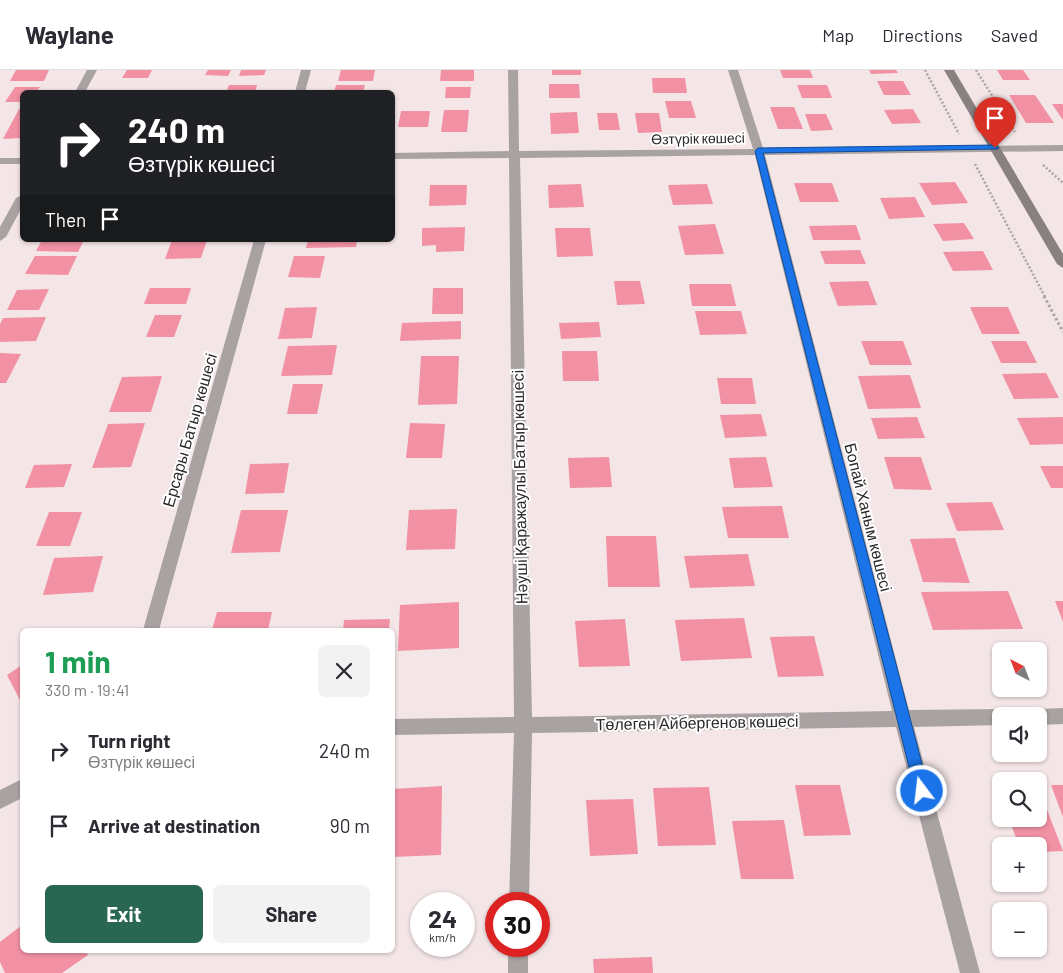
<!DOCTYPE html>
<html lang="en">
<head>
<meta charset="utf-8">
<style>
	:root { --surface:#fff; --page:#f2f2f3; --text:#2b2b33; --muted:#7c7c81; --line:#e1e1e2; --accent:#296753 }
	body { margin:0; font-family:Barlow,sans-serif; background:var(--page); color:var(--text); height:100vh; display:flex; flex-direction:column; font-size:19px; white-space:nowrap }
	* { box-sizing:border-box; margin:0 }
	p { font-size:16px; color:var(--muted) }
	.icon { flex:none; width:28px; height:28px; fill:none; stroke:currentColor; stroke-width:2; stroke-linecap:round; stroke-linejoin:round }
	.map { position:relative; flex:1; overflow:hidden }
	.drawer { position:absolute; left:20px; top:558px; width:375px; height:325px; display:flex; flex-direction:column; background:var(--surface); border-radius:8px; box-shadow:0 1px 4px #0004 }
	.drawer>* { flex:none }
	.guide { position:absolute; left:20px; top:20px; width:375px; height:152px; border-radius:8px; box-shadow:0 1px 4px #0004; background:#202124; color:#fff; overflow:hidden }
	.needle { width:32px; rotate:318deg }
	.buttons { position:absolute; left:992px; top:572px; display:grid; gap:10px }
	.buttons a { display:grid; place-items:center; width:55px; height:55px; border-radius:8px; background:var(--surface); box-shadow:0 1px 4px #0004; font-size:25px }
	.speed { position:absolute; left:410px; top:822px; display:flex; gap:10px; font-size:25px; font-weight:700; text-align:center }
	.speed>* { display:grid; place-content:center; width:65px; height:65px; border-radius:50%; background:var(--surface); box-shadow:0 1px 4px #0004; line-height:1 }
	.speed small { font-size:12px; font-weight:400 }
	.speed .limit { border:8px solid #d22; background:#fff; color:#111 }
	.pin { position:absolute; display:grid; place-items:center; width:42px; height:42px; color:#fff; margin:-51px -21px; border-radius:50% 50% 50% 0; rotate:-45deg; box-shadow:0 0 5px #0007 }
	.pin .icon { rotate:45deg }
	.me { position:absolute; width:55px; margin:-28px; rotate:345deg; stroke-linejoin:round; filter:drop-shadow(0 0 4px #0008) }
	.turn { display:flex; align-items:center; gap:18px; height:105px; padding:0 25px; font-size:22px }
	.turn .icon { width:65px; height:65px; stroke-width:2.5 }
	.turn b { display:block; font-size:35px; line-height:42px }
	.then { display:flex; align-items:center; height:48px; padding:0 25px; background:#0003; gap:10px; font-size:19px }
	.round { display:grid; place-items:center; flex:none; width:52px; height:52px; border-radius:8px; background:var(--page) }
	.headline { display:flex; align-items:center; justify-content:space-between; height:85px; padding:0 25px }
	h1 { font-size:30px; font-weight:700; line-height:38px; color:#1e9e55 }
	.action { display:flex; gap:10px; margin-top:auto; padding:10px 25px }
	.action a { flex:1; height:58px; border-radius:8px; background:var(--accent); color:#fff; font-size:20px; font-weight:700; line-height:58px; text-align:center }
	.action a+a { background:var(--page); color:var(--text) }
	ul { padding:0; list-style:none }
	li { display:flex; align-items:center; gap:15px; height:75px; padding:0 25px }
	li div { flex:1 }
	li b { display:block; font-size:19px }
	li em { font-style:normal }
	header { display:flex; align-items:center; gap:30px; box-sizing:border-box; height:70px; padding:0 25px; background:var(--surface); border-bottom:1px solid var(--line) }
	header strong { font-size:24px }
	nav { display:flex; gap:28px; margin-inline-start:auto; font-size:18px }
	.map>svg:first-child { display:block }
</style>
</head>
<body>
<header>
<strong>Waylane</strong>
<nav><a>Map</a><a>Directions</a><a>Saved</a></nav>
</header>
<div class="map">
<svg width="1063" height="903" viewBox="0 0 1063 903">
	<rect width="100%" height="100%" fill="#f4e5e7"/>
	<!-- building -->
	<path fill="#f191a3" d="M16,0H49L44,11H10Z
		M127,0H152L148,8H122Z
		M208,0H231L228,6L205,5Z
		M241,0H266L264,5L239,6Z
		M341,0H375L373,11H338Z
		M441,0H474V11H440Z
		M552,0H581V5H552Z
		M780,0H810L813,8H783Z
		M869,0H896L898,3L871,4Z
		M997,0H1023L1030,10H1003Z
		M652,8H685L687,23H653Z
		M877,11H903L911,25H884Z
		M549,14H579L580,28H549Z
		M229,15H257L255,22H226Z
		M336,15H365L363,22H334Z
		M797,15H827L832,28H802Z
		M15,17H40L36,22H22V32H5Z
		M446,17H471L470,28H445Z
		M1009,25H1035L1054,53H1026Z
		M665,31H691L696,48H669Z
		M1052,34H1063V50Z
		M770,37H794L803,59H778Z
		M19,39H22V68L3,69Z
		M913,39L921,53L892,54L884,40Z
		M444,40H469L467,62H441Z
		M401,41H430L428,57H398Z
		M577,42L579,63L551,64L550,43Z
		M597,43H617L620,60H599Z
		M635,43H659L662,62L638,63Z
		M805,44H826L833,60L811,61Z
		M955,112L968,133L932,135L919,113Z
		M794,113H832L839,132H800Z
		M581,114L584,137L549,138L548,115Z
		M707,114L713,134L673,135L668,115Z
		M430,115H467L466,135L429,136Z
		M915,127L925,147L889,149L880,128Z
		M964,153L974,169L943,171L933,154Z
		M715,154L724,184L685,185L678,156Z
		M856,155L861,170H813L809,156Z
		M465,157L464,181L436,182V175L422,176V158Z
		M555,158H590L593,186L557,187Z
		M42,170H84L78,182L36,181Z
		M172,170H207L201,188L165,189Z
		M308,170H357L356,177L306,178Z
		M860,180L866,194H825L820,181Z
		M983,181L993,200L953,201L943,182Z
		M35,186H77L68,205L25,204Z
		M294,186H325L320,208L288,207Z
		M614,211H640L645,234L617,235Z
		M868,211L877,235L838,236L829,212Z
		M689,214H731L736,236H692Z
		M150,218H191L186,234H144Z
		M433,218H463V244H432Z
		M49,219L39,240H7L17,220Z
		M317,237L312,268L278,269L285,238Z
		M970,237H1008L1020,264H982Z
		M695,241H741L747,264L700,265Z
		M155,245H182L174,267H146Z
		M46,247L36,271L0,272V254L3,248Z
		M461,251V269L400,271L402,253Z
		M599,252L601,267L561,269L559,253Z
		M861,271H903L912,295H870Z
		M991,271H1026L1037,293H1001Z
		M337,275L332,305L281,306L288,276Z
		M562,281H597L599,311H563Z
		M0,283L21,284L6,313H0Z
		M421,286H459L457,334L418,335Z
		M1046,303L1059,328L1014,329L1002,304Z
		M910,305L921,338L868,339L858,306Z
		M162,306L151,342H109L122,307Z
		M717,308H752L756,334H721Z
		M293,314H323L317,344H287Z
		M761,344L767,366L725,368L720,345Z
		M917,347L925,368L878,369L871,348Z
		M1063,347V374L1030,375L1017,348Z
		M145,353L131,397L92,398L108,354Z
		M410,353L445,354L442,388H406Z
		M609,387L612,417L570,418L568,388Z
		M766,387L773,417L734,418L729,388Z
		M884,387H921L932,420L894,419Z
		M289,393L284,423L245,424L250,394Z
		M72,394L64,417L25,418L34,395Z
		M1040,396H1063V418H1051Z
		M992,432L1004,460L957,461L946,433Z
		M782,436L789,468H728L722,437Z
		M457,439L455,479L406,480L409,440Z
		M241,440H288L280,482L231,483Z
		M49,442H82L70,476H36Z
		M606,466H656L660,517H608Z
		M955,468L970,513L923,512L910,469Z
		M748,484L755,516L690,518L684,486Z
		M103,486L93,522L43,525L54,488Z
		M1008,521L1023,559L933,560L921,522Z
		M1055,531H1063V552Z
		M459,532V578L398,581L400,535Z
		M217,542H272L268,560H212Z
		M744,548L752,588L681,591L675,550Z
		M390,549L389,560H343L344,550Z
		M625,549L630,596L579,597L575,551Z
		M814,566L824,606L778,607L770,567Z
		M22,595V634L7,605Z
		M795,715H840L851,765L804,766Z
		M1051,715H1063V747Z
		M442,716L441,785L392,787V719Z
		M709,717L716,775L658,776L653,718Z
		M1039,719L1063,781L1039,782V776H1019L1009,749H1039Z
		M633,729L638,784L590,786L586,730Z
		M784,750L794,809H741L732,751Z
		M22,855V880H85L88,885L62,903H5L0,892V872Z
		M652,887L653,903H594L593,889Z"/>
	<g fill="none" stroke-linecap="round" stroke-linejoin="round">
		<!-- path-far1 -->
		<path stroke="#aea3a4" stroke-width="2.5" stroke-dasharray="2 2" stroke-linecap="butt" d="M925,0L959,64
			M976,0L1015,62
			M975,94L1045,227
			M1043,95L1063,113"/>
		<!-- path -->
		<path stroke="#aea3a4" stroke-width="3" stroke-dasharray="2.5 2.5" stroke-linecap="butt" d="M1044,226L1063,262"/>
		<!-- street -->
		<path fill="#a9a2a3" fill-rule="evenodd" d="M87,0H97L85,22H75Z
			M301,0H311L305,22H295Z
			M508,0H518L519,81L753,79L728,0H738L763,78L1063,75V81L765,85L909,640L1001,639L1007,641L1009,646H1001V655L914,657L980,903H960L896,657L532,663L529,834H509L514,663L392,665V649L514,647L509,88L392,89V83L509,81ZM755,85L892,641L532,647L520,88Z
			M0,88H22V94H0Z
			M22,125V137L6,167L0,171V157L16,128Z
			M254,170H266L159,560H143Z
			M1063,638V654L1039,655V646H1031L1033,641L1039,639Z
			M22,709V728L0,739V720Z
			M508,876H528V903H508Z"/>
		<!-- secondary -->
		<path fill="#898081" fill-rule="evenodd" d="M944,0H954L1063,184V198L1057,194Z"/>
	</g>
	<!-- route -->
	<path fill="#1a73e8" stroke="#114b97" d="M995,75L999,78L998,79L763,83L929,721L927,726L922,728L917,726L915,721L755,81L758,78Z"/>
	<g text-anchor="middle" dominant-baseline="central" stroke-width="4" stroke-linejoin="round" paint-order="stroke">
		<!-- far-street labels -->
		<g font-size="14" fill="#2e2929" stroke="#fff">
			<text transform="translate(698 68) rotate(-1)">Өзтүрік көшесі</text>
		</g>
		<!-- street labels -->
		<g font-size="16" fill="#2e2929" stroke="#fff">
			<text transform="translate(189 360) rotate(-74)">Ерсары Батыр көшесі</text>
			<text transform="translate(519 417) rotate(-91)">Нәуші Қаражаулы Батыр көшесі</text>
			<text transform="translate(869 447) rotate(76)">Бопай Ханым көшесі</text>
			<text transform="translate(697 652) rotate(-1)">Төлеген Айбергенов көшесі</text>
		</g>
	</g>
</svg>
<div class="buttons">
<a><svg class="needle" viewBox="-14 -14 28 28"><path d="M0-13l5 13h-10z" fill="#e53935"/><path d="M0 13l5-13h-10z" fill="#7c7c81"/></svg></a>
<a><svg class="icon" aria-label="sound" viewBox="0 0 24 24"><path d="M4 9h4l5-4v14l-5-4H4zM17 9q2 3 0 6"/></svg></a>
<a><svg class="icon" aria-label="search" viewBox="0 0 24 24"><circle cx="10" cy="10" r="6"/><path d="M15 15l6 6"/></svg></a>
<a>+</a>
<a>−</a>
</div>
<div class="speed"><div>24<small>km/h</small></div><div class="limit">30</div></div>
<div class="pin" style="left:995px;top:78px;background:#d93025"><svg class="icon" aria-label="arrive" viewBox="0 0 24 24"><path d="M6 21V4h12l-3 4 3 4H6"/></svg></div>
<svg class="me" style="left:922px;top:721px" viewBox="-20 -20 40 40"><circle r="17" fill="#1a73e8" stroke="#fff" stroke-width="3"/><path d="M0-11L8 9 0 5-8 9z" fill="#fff"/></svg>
<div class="guide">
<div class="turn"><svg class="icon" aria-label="right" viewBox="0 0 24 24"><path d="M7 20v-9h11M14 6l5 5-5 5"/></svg><div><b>240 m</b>Өзтүрік көшесі</div></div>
<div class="then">Then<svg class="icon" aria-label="arrive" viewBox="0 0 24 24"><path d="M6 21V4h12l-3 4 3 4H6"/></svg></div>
</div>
<section class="drawer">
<div class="headline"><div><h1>1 min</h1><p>330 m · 19:41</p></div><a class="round"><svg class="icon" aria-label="close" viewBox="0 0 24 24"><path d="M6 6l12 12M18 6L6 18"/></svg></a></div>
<ul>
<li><svg class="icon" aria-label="right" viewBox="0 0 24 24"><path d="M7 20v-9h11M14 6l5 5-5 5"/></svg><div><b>Turn right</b><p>Өзтүрік көшесі</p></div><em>240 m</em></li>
<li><svg class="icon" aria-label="arrive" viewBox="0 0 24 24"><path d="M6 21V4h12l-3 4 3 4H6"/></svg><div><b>Arrive at destination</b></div><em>90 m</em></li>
</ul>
<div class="action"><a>Exit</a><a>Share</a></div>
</section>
</div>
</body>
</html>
